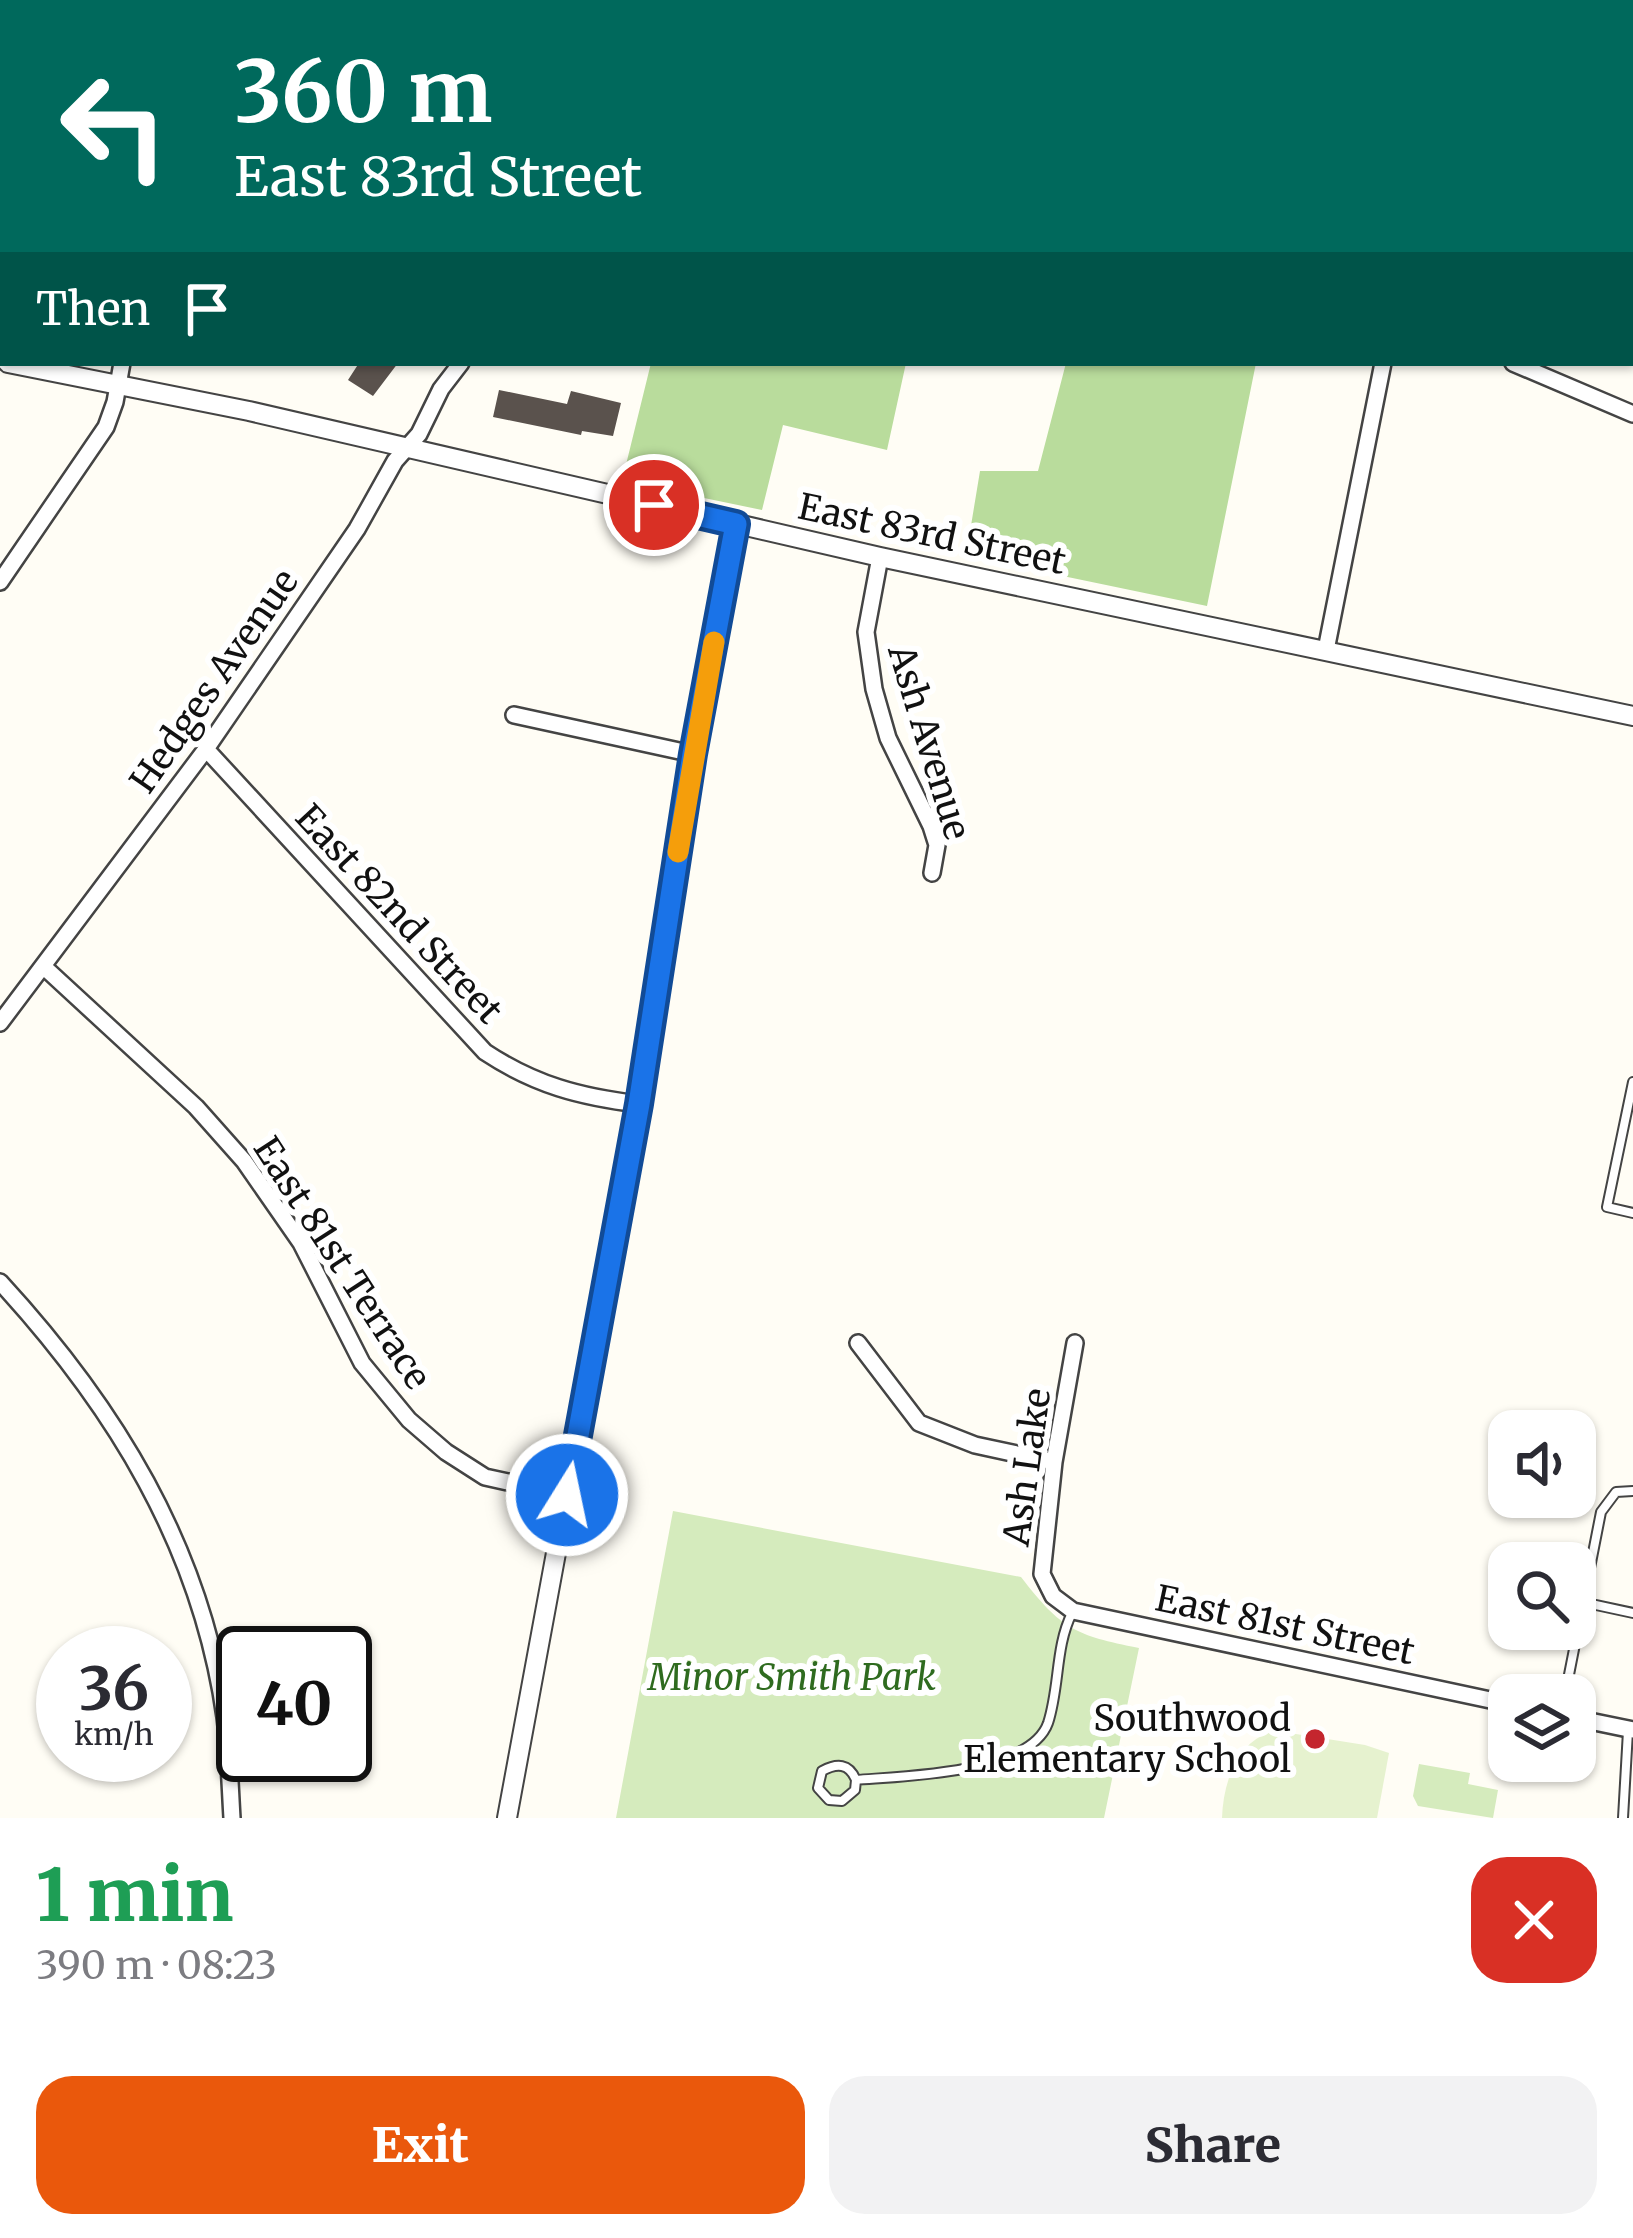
<!DOCTYPE html>
<html lang="en">
<head>
<meta charset="utf-8">
<style>
	:root { --surface:#fff; --page:#f2f2f3; --text:#2b2b33; --muted:#7c7c81; --accent:#ea580c }
	body { margin:0; font-family:Merriweather,serif; background:var(--page); color:var(--text); height:100vh; display:flex; flex-direction:column; font-size:45px; white-space:nowrap }
	* { box-sizing:border-box; margin:0 }
	p { font-size:39px; color:var(--muted) }
	.icon { flex:none; width:66px; height:66px; fill:none; stroke:currentColor; stroke-width:2; stroke-linecap:round; stroke-linejoin:round }
	.map { position:relative; height:1818px; overflow:hidden }
	.side { display:flex; flex-direction:column; background:var(--surface); flex:1 }
	.side>* { flex:none }
	.guide { position:absolute; left:0px; top:0px; width:1635px; height:366px; box-shadow:0 3px 9px #0004; background:#00695c; color:#fff; overflow:hidden }
	.fabs { position:absolute; left:1488px; top:1410px; display:grid; gap:24px }
	.fabs a { display:grid; place-items:center; width:108px; height:108px; border-radius:24px; background:var(--surface); box-shadow:0 3px 9px #0004; font-size:60px }
	.speed { position:absolute; left:36px; top:1626px; display:flex; gap:24px; font-size:60px; font-weight:700; text-align:center }
	.speed>* { display:grid; place-content:center; width:156px; height:156px; border-radius:50%; background:var(--surface); box-shadow:0 3px 9px #0004; line-height:1 }
	.speed small { font-size:30px; font-weight:400 }
	.speed .limit { border:6px solid #111; border-radius:18px; background:#fff; color:#111 }
	.pin { position:absolute; display:grid; place-items:center; width:102px; height:102px; color:#fff; margin:-51px; border:6px solid #fff; border-radius:50%; box-shadow:0 3px 12px #0007 }
	.me { position:absolute; width:132px; margin:-66px; rotate:10deg; stroke-linejoin:round; filter:drop-shadow(0 0 9px #0008) }
	.turn { display:flex; align-items:center; gap:42px; height:252px; padding:0 36px; font-size:54px }
	.turn .icon { width:156px; height:156px; stroke-width:2.5 }
	.turn b { display:block; font-size:84px; line-height:102px }
	.then { display:flex; align-items:center; height:114px; padding:0 36px; background:#0003; gap:24px; font-size:45px }
	.round { display:grid; place-items:center; flex:none; width:126px; height:126px; border-radius:36px; background:var(--page) }
	.summary { display:flex; align-items:center; justify-content:space-between; height:204px; padding:0 36px }
	h1 { font-size:72px; font-weight:800; line-height:90px; color:#1e9e55 }
	.button { display:flex; gap:24px; margin-top:auto; padding:24px 36px }
	.button a { flex:1; height:138px; border-radius:36px; background:var(--accent); color:#fff; font-size:48px; font-weight:800; line-height:138px; text-align:center }
	.button a+a { background:var(--page); color:var(--text) }
	.map>svg:first-child { display:block }
</style>
</head>
<body>
<div class="map">
<svg width="1633" height="1818" viewBox="0 0 1633 1818">
	<rect width="100%" height="100%" fill="#fffdf5"/>
	<!-- green -->
	<path fill="#d5ebbd" d="M673,1511L1021,1577C1062,1630 1075,1635 1139,1648L1104,1818H616Z
		M1419,1764L1470,1773L1468,1784L1498,1790L1493,1818L1418,1806L1413,1796Z"/>
	<!-- forest -->
	<path fill="#b9dc9c" d="M651,363H906L887,450L783,425L762,510L622,481Z
		M1066,363H1256L1207,606L966,556L980,471H1038Z"/>
	<!-- pitch -->
	<path fill="#e6f2cf" d="M1277,1731L1365,1745L1389,1753L1377,1818H1222C1223,1782 1238,1737 1277,1731Z"/>
	<!-- building -->
	<path fill="#5a524d" d="M359,363H398L373,396L348,380Z
		M499,390L567,404L571,391L621,403L613,436L582,431L581,435L493,417Z"/>
	<g fill="none" stroke-linecap="round" stroke-linejoin="round">
		<defs>
			<path id="service" d="M1633,1082L1607,1207L1633,1213
				M1582,1602L1633,1613
				M1565,1695L1601,1512L1616,1492L1633,1491
				M856,1780L855,1790L842,1801L829,1800L818,1788L822,1771C837,1763 849,1763 856,1780C903,1776 1030,1774 1048,1723C1060,1686 1055,1647 1072,1613
				M1623,1818L1628,1731"/>
			<path id="minor" d="M227,0L234,3
				M373,3L375,0
				M772,3L777,0
				M1632,147L1633,148
				M1513,363L1633,414
				M880,557L866,632L874,689L888,738L931,826L937,845L932,873
				M0,582L106,427L115,402L122,363
				M1326,650L1383,363
				M514,715L693,754
				M206,749L485,1052C535,1085 580,1097 639,1104
				M43,966L196,1107L244,1161L301,1243L362,1363L409,1420L446,1452L485,1477L567,1495
				M0,1023L206,749L357,529L395,461L419,434L441,389L461,363
				M0,1282C114,1406 201,1546 225,1717C229,1750 230,1785 232,1818
				M858,1343L919,1423L975,1445L1054,1462
				M1075,1343L1054,1462L1042,1574L1053,1596L1073,1611L1509,1704
				M1575,1718L1633,1730"/>
			<path id="tertiary" d="M8,363L249,411L880,557L1633,716
				M507,1818L639,1104L693,754L736,524"/>
		</defs>
		<!-- service casing -->
		<use href="#service" stroke="#444" stroke-width="12"/>
		<!-- minor casing -->
		<use href="#minor" stroke="#444" stroke-width="20"/>
		<!-- tertiary casing -->
		<use href="#tertiary" stroke="#444" stroke-width="22"/>
		<!-- service -->
		<use href="#service" stroke="#fff" stroke-width="8"/>
		<!-- minor -->
		<use href="#minor" stroke="#fff" stroke-width="15"/>
		<!-- tertiary -->
		<use href="#tertiary" stroke="#fff" stroke-width="18"/>
	</g>
	<g fill="none" stroke-linecap="round" stroke-linejoin="round">
		<defs>
			<path id="route" d="M567,1495L639,1104L693,754L736,524L654,505"/>
		</defs>
		<!-- route casing -->
		<use href="#route" stroke="#114b97" stroke-width="30"/>
		<!-- route -->
		<use href="#route" stroke="#1a73e8" stroke-width="21"/>
		<!-- slow -->
		<path stroke="#f59e0b" stroke-width="21" d="M678,852L714,642"/>
	</g>
	<!-- markers -->
	<circle fill="#c4262e" stroke="#fff" stroke-width="4.5" cx="1315" cy="1739" r="12"/>
	<g text-anchor="middle" dominant-baseline="central" stroke-width="12" stroke-linejoin="round" paint-order="stroke">
		<!-- street labels -->
		<g font-size="36" fill="#111" stroke="#fff">
			<text transform="translate(932 534) rotate(12)">East 83rd Street</text>
			<text transform="translate(214 681) rotate(-55)">Hedges Avenue</text>
			<text transform="translate(929 742) rotate(73)">Ash Avenue</text>
			<text transform="translate(399 914) rotate(47)">East 82nd Street</text>
			<text transform="translate(342 1263) rotate(57)">East 81st Terrace</text>
			<text transform="translate(1027 1467) rotate(-82)">Ash Lake</text>
			<text transform="translate(1285 1625) rotate(12)">East 81st Street</text>
		</g>
		<!-- park labels -->
		<g font-size="36" font-style="italic" fill="#2f6b1f" stroke="#fff">
			<text x="792" y="1677">Minor Smith Park</text>
		</g>
		<!-- poi labels -->
		<g font-size="36" fill="#111" stroke="#fff" text-anchor="end">
			<text x="1291" y="1718">Southwood<tspan x="1291" dy="41">Elementary School</tspan></text>
		</g>
	</g>
</svg>
<div class="fabs">
<a><svg class="icon" aria-label="sound" viewBox="0 0 24 24"><path d="M4 9h4l5-4v14l-5-4H4zM17 9q2 3 0 6"/></svg></a>
<a><svg class="icon" aria-label="search" viewBox="0 0 24 24"><circle cx="10" cy="10" r="6"/><path d="M15 15l6 6"/></svg></a>
<a><svg class="icon" aria-label="layers" viewBox="0 0 24 24"><path d="M12 4l9 5-9 5-9-5zM3 14l9 5 9-5"/></svg></a>
</div>
<div class="speed"><div>36<small>km/h</small></div><div class="limit">40</div></div>
<div class="pin" style="left:654px;top:505px;background:#d93025"><svg class="icon" aria-label="arrive" viewBox="0 0 24 24"><path d="M6 21V4h12l-3 4 3 4H6"/></svg></div>
<svg class="me" style="left:567px;top:1495px" viewBox="-20 -20 40 40"><circle r="17" fill="#1a73e8" stroke="#fff" stroke-width="3"/><path d="M0-11L8 9 0 5-8 9z" fill="#fff"/></svg>
<div class="guide">
<div class="turn"><svg class="icon" aria-label="left" viewBox="0 0 24 24"><path d="M17 20v-9H6M10 6l-5 5 5 5"/></svg><div><b>360 m</b>East 83rd Street</div></div>
<div class="then">Then<svg class="icon" aria-label="arrive" viewBox="0 0 24 24"><path d="M6 21V4h12l-3 4 3 4H6"/></svg></div>
</div>
</div>
<section class="side">
<div class="summary"><div><h1>1 min</h1><p>390 m · 08:23</p></div><a class="round" style="background:#d93025;color:#fff"><svg class="icon" aria-label="close" viewBox="0 0 24 24"><path d="M6 6l12 12M18 6L6 18"/></svg></a></div>
<div class="button"><a>Exit</a><a>Share</a></div>
</section>
</body>
</html>
